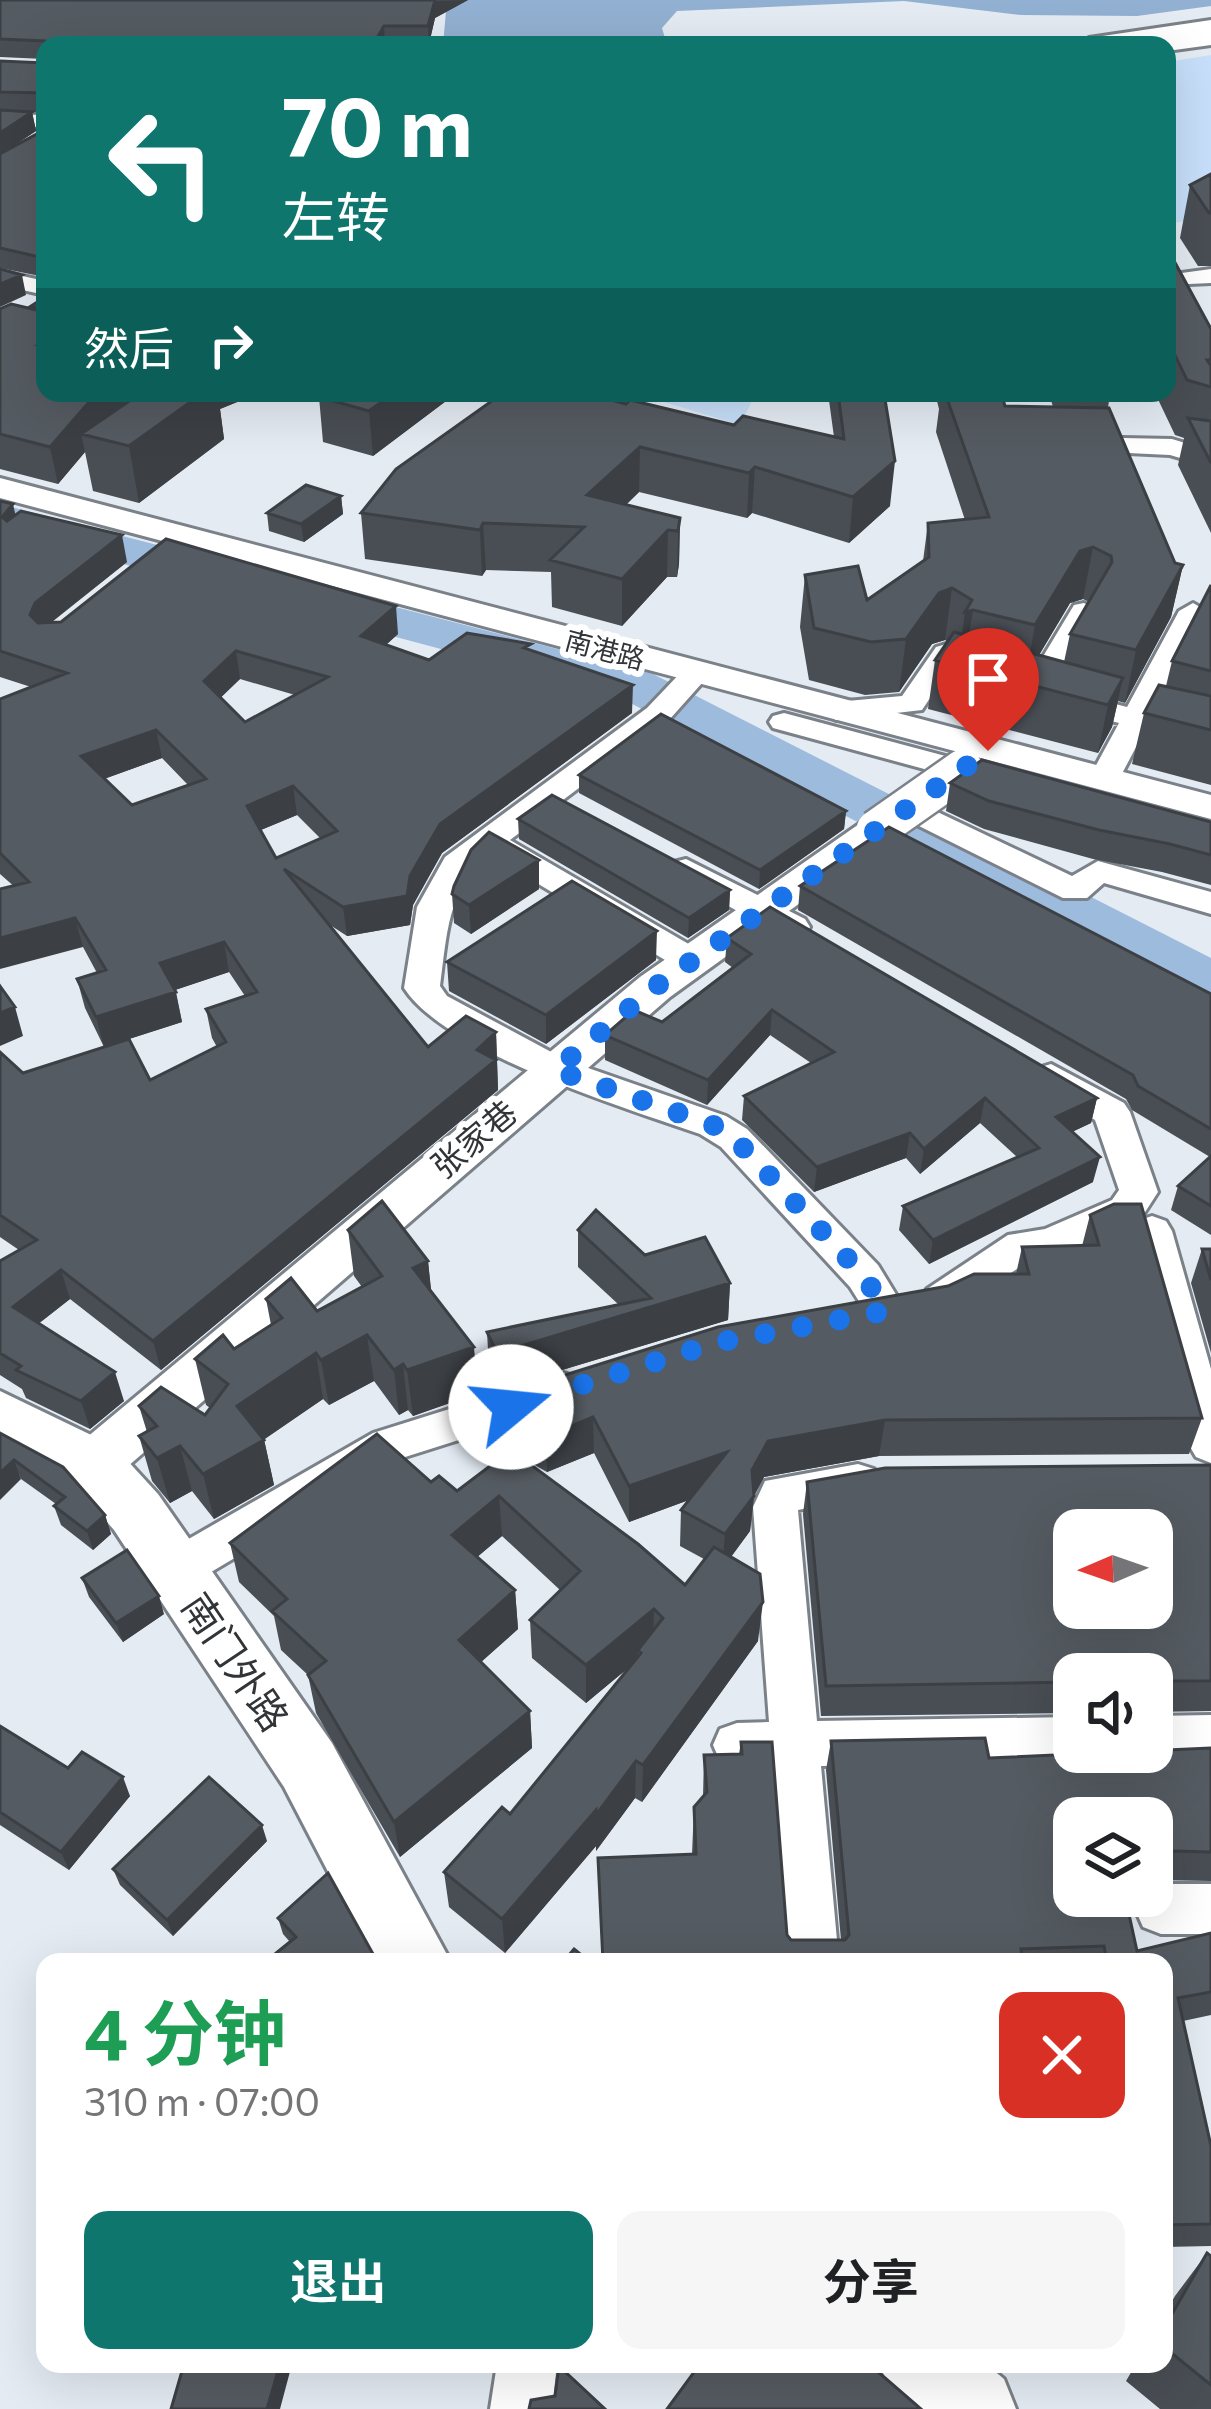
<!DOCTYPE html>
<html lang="zh">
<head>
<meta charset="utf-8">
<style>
	:root { --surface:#fff; --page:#f6f6f6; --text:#202124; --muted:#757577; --accent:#0f766e }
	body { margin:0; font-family:Commissioner,"Noto Sans SC",sans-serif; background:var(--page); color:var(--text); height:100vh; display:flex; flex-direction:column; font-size:45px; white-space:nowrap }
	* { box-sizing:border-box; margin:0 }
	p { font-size:39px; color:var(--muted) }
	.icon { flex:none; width:66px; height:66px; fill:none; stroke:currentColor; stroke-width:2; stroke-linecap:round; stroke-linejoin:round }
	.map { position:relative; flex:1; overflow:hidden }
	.panel { position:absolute; left:36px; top:1953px; width:1137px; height:420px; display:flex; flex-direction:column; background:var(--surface); border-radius:24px; box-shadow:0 12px 48px #0002 }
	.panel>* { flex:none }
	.guide { position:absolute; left:36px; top:36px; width:1140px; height:366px; border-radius:24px; box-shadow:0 12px 48px #0002; background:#0f766e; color:#fff; overflow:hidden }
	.needle { width:78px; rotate:268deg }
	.tools { position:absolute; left:1053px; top:1509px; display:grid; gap:24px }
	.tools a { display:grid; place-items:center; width:120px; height:120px; border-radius:24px; background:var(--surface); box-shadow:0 12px 48px #0002; font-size:60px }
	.pin { position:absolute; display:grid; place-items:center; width:102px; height:102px; color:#fff; margin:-123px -51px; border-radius:50% 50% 50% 0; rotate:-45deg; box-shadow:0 0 12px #0007 }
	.pin .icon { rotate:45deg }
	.me { position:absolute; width:132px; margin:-66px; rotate:73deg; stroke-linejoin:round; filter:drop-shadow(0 0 9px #0008) }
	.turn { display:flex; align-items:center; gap:42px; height:252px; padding:0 48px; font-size:54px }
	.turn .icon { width:156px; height:156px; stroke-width:2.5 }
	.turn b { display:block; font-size:84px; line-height:102px }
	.then { display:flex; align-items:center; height:114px; padding:0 48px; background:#0003; gap:24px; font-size:45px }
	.round { display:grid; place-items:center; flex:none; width:126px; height:126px; border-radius:24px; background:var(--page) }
	.summary { display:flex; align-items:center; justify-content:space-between; height:204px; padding:0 48px }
	h1 { font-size:72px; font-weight:700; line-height:90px; color:#1e9e55 }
	.action { display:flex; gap:24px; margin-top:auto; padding:24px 48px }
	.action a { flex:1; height:138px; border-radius:24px; background:var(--accent); color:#fff; font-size:48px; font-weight:700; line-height:138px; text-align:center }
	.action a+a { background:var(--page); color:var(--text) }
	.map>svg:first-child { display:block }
</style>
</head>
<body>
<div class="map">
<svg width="1211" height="2409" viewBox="0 0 1211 2409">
	<rect width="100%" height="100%" fill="#e4ebf3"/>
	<!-- green -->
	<path fill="#c7dffa" d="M1211,55V217L1167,224V62Z
		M634,393H756L740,425Z"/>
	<!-- forest -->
	<path fill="#92b0d1" d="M447,0H1211V6L1137,16L1021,15L904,1L677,11L662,28L667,45H443Z"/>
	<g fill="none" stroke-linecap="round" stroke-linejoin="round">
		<!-- river -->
		<path fill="#9cbbdd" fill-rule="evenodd" d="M0,504L653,674L1211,958V1001L1190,996L617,696L0,531Z"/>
		<defs>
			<path id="minor" d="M0,114L45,115V127L0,126Z
				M1211,269V283L1167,285V275Z
				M0,271L45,281V295L0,285Z
				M1074,437L1172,439L1211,451V467L1170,455L1065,450L1061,445Z
				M1084,603L1098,611L1051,693L1036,702L1026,699L1021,693L1074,605Z
				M1193,603L1207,611L1154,714L1211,729V747L1145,730L1115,787H1093L1088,780L1119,723L1057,707L1053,701L1068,692L1127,707L1179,611Z
				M946,644L960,653L922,710L836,720L821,711L836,702L902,696L936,647Z
				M696,664L711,673L669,720L510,840L704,953L709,961L704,969H680L490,855C447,887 447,936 440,986L447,996L568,1061L726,1116L747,1129L878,1265L906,1311L900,1322L886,1327L872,1322L850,1287L721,1147L700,1134C625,1108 446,1053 404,988L417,907L445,857L647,708L686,667Z
				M784,713L998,770L1003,777L987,786L773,728L769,722L773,716Z
				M908,798L1072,876L1098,861L1211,892V914L1104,883L1087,898H1063L897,815L892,808Z
				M686,859L805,919L810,927L805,935H781L674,876L670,869L674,862Z
				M1051,1064L1124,1103L1130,1112L1158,1192L1140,1220L1152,1216L1166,1221L1172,1231L1211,1369V1463L1196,1457L1189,1445L1132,1231L1138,1221L1064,1254L1030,1260L955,1311L941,1316L927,1311L921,1300L927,1289L1008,1235L1045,1229L1112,1200L1119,1190L1095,1120L1038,1086L1033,1077L1038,1068Z
				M564,1373L579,1378L585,1390L579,1402L402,1458L191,1584L175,1590L159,1584L152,1570L159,1556L373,1433Z
				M858,1464L874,1469L880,1482L874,1495L798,1510L817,1721L1074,1717V1752H1093L1074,1761L821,1766L839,1962H787L772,1767H737L720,1761L713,1745L720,1729L737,1723L769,1722L753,1507L765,1481Z
				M1211,1715V1759L1152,1760L1135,1754L1152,1752V1716Z
				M1161,1884H1211V1934H1161L1143,1927L1135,1909L1141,1896H1152V1887Z
				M497,2364H557L552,2409H490Z"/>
			<path id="tertiary" d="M0,478L1211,795V819L0,498Z
				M876,818L890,822L896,830L890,838L670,997L112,1480L93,1486L74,1480L66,1464L74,1448L640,977L862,822Z"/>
			<path id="secondary" d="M1211,20V34L1139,45H1077L1089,38Z
				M0,1391L114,1446L158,1494L332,1743L451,1962H375L284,1787L114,1530L72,1482L0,1443Z
				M879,2364H986L1004,2379L1016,2409H910L892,2393Z"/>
			<path id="primary" d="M1211,27V45L1167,51V45H1134L1148,36Z"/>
		</defs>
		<!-- minor casing -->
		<use href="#minor" stroke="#7b8188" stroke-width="6"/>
		<!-- tertiary casing -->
		<use href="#tertiary" stroke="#7b8188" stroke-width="6"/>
		<!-- secondary casing -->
		<use href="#secondary" stroke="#7b8188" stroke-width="6"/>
		<!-- primary casing -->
		<use href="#primary" stroke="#7b8188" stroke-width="6"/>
		<!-- minor -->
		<use href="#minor" fill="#fff" fill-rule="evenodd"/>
		<!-- tertiary -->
		<use href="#tertiary" fill="#fff" fill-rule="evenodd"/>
		<!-- secondary -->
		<use href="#secondary" fill="#fff" fill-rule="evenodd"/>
		<!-- primary -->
		<use href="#primary" fill="#fff" fill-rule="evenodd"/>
		<defs>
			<path id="tertiary-bridge" d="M876,830L963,769"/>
		</defs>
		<!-- tertiary-bridge casing -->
		<use href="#tertiary-bridge" stroke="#7b8188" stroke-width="44" stroke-linecap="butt"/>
		<!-- tertiary-bridge -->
		<use href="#tertiary-bridge" stroke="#fff" stroke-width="39"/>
	</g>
	<!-- wall -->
	<path fill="#494e54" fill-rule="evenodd" d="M0,0H468L435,18L429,44L45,45V277L0,268V61L45,63V59L0,57ZM12,111L44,112V130L4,152L36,131L32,112Z
		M1211,174V266H1198L1180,238L1190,185Z
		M1167,257L1211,329V533L1178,465L1184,438L1175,435L1155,393H1167Z
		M45,297L123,405L141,393H246L247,398L220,409L224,439L139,503L93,491L85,452L58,484L0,469V309H32L31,306Z
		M828,393H884L890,506L849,543L752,513L747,518L639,492L626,505L680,518L679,564L677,577H667L622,626L552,607L551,572L486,570L482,576L365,559L361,513L626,404L734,425L834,437Z
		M935,393H1001L1005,406L1053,407L1049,393H1110L1108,408L1175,563L1183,565L1171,617L1125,703L1118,701L1112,727L1098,753L928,709L935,660L948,642L945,640L932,644L899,692L865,695L809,680L800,627L805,575L867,600L923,561L928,523L965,520L936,432L939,409ZM1083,599L1089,602L1070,634L1064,662L1039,655L1070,603Z
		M319,397L450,398L373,456L323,442Z
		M341,496L343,514L304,542L269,531L267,513Z
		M0,501L15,515L127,562L52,622L398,634L386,645L429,660L532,651L632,713L442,853L413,905L410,925L347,936L330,925L428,1047L496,1032L498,1090L161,1370L70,1299L39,1323L124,1401L90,1429L26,1398L22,1389L0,1375V1261L19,1250L0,1237V1052L23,1073L150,1080L217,1047L212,1038L206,1009L245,996L229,972L175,990L182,1022L104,1047L85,1008L77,979L97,973L83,947L0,874V699L31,687L0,677ZM240,679L295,695L245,722L221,697ZM162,758L188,785L132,805L104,779ZM297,815L320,838L276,858L261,830Z
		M1211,585V785L1132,764L1144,713L1166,686L1172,661Z
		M579,775L846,811L844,829L759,889L579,793Z
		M950,783L1211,822V885L1162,872L1093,859L984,829L946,811Z
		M518,819L730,890L729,910L688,938L519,839Z
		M539,860V889L471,934L454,923L452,894Z
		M800,886L1211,994V1235L1171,1210L1178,1186L1210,1157L1132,1110L1126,1099L798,910Z
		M727,938L1097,1098L1091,1123L1072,1132L1093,1182L929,1264L899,1230L903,1206L1017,1157L980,1123L920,1174L906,1158L814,1192L742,1120L744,1096L811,1063L770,1035L707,1105L605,1060V1035L662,1022L733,968L725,962Z
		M656,960L546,1044L449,991L447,962Z
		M1090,1215L1202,1418L1189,1454L879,1456L764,1477L754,1496L750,1531L731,1557L758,1641L642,1802L635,1798L596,1851V1846L505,1953L449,1907L444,1872L510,1814L629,1667L586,1703L532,1658L530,1620L560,1590L502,1536L477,1557L515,1590L518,1629L481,1662L530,1711L532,1748L400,1857L316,1713L308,1675L281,1650L274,1616L239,1582L230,1543L431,1482L457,1491L511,1450L685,1585L704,1559L680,1546L681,1510L689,1500L629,1522L594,1453L547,1472L529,1462L516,1442L514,1391L1016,1274L1022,1247L1082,1246Z
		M348,1230L428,1261L431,1292L478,1393L413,1416L408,1410L399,1415L374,1381L329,1405L323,1399L264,1439L274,1485L214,1519L192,1491L170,1503L152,1481L139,1436L147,1432L139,1406L205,1415L210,1408L206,1405L195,1359L234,1349L271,1325L266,1299L317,1311L362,1287L354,1276Z
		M578,1230L730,1283L728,1320L499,1389L489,1368L487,1332L618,1304L578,1267Z
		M1202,1249H1211V1353L1191,1283Z
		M0,1433L105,1515L111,1534L93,1550L61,1525L54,1506L56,1504L21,1479Z
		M1211,1465V1711L1152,1712V1674H1074V1713L821,1716L803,1514L807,1482Z
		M82,1578L164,1614L123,1642L89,1597Z
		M0,1726L68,1768L130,1796L69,1870L0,1825Z
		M831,1741L989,1758L1211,1748V1881L1152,1880V1818H1074L1137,1951L1211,1933V2015L1183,2021L1211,2146V2246L1164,2247V1962H602L598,1858L692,1854L694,1807L703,1797L704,1755L739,1754L741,1742L787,1935L791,1940H841L826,1770Z
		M267,1841L173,1936L120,1885L113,1869Z
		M278,1918L373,1954L290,1942L283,1934Z
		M1207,2253L1211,2256V2409H1160L1126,2381L1136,2364H1164V2315L1175,2296Z"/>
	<!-- shaded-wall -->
	<path fill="#3c4045" d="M468,0L435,18L429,44L428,26L434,1Z
		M384,26L385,45H373Z
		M32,112L36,131L0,155V133Z
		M22,275L26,295L0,307V284Z
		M97,393H133L96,438L81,434L85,452L58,484L50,447Z
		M203,393H246L247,398L220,409L224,439L139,503L129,446Z
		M394,393H450V398L373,456L369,411Z
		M640,447L639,492L587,541V495Z
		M895,461L890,506L849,543L853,497Z
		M755,467L752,513L747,518L749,473Z
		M341,496L343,514L304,542L301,524Z
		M13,504L19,531L2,517Z
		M680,518L679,564L677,577L678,531Z
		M483,523L486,570L482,576L480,530Z
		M668,530L667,577L622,626V579Z
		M122,535L127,562L41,630L30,615L35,603Z
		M1093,547L1083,599L1070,603L1026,677L1035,625L1080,551Z
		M1183,565L1171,617L1125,703L1136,650Z
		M952,588L945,640L932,644L899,692L906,639L939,593Z
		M396,606L398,634L364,664L361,636Z
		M973,610L965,662L958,664L965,612Z
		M236,651L240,679L209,709L204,681Z
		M1123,678L1112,727L1098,753L1108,705Z
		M633,685L632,713L442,853L413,905L410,925L347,936L343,907L410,876L440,824Z
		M156,730L162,758L87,785L81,756Z
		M293,786L297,815L251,834L247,806Z
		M846,811L844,829L759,889L760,870Z
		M539,860V889L471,934L469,905Z
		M730,890L729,910L688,938L689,918Z
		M75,918L83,947L0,969V938Z
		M657,931L656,960L546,1044V1015Z
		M224,942L229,972L166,993L160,963Z
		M176,992L182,1022L104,1047L96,1017Z
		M15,1007L23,1036L0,1046V1013Z
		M772,1010L770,1035L707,1105L708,1080Z
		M496,1032L498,1090L161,1370L153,1341Z
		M985,1098L980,1123L920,1174L924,1149Z
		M1097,1098L1091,1123L1050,1142L1056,1117Z
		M910,1133L906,1158L814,1192L817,1167Z
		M1100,1157L1093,1182L929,1264L933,1240Z
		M428,1261L433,1307L413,1268Z
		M61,1270L70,1299L23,1336L13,1307Z
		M730,1283L728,1320L499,1389L497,1353Z
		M367,1335L374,1381L329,1405L321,1360Z
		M474,1347L478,1393L413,1416L407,1370Z
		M316,1353L323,1399L262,1441L264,1440L274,1485L214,1519L203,1474L237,1406Z
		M403,1364L408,1410L399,1415L394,1370Z
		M115,1372L124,1401L90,1429L81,1401Z
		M593,1417L594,1453L547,1472L546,1437Z
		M885,1420L879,1456L764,1477L754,1496L750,1531L722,1569L725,1534L752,1470L768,1441Z
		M180,1446L192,1491L170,1503L157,1458Z
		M727,1452L724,1487L629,1522V1486Z
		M14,1460L21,1479L0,1500V1473Z
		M499,1496L502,1536L456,1575L452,1535Z
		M105,1515L111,1534L93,1550L87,1531Z
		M515,1590L518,1629L463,1678L459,1640Z
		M159,1596L164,1614L123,1642L116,1623Z
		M763,1602L758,1641L642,1802L643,1765Z
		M654,1609L653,1648L641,1653L638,1650V1660L586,1703V1665Z
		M530,1711L532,1748L400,1857L394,1822Z
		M636,1761L635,1798L596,1851V1815Z
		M123,1777L130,1796L69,1870L61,1852Z
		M596,1810V1846L505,1953L502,1919Z
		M262,1825L267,1841L173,1936L167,1920Z
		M280,2364H292L280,2409H267Z"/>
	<!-- building -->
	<path fill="#555b62" stroke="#3c4045" stroke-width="3" fill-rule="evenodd" d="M0,0H435L428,26H384L373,45H45V286L44,258L0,248V154L44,130L45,93L0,92V61L45,63V41L0,39Z
		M0,110L32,112L0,133Z
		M1211,174V213H1209L1190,185Z
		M1167,257H1172L1211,329V360H1207L1211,366V387L1187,380L1167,339Z
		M0,269L22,275L0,284Z
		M45,297V311L31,306Z
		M11,304L45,312V340L38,345L45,346V393H97L50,447L0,434V309Z
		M141,393H203L129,446L81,434Z
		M324,393H394L369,411L319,397Z
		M503,393H586L626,404L630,400L734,425L743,416L844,439L838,393H884L895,461L853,497L755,467L749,473L640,447L587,495L680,518L678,531L668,530L622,579L550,560L584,527L483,523L480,530L361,513L396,469Z
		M945,393H1001L1005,406L1109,408L1175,563L1183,565L1136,650L1070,634L1112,562L1111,556L1093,547L1080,551L1035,625L973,610L965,612L972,600L952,588L939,593L906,639L871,642L814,628L805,575L858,566L867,600L929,557L928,523L989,517Z
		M1188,418L1211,421V463Z
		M306,485L341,496L301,524L267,513Z
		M0,501L13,504L2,517L7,521L21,511L122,535L35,603L30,615L38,623L61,622L166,539L396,606L361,636L429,660L467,633L531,644L524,648L633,685L440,824L410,876L407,896L343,907L284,869L428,1047L466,1016L496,1032L477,1050L496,1060L153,1341L61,1270L13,1307L115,1372L81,1401L16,1370L21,1366L0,1353V1261L37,1240L0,1215V1052L23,1073L129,1039L150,1080L226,1042L206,1009L257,992L224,942L160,963L176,992L96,1017L77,979L106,970L75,918L0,938V889L29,882L0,853V699L67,673L0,651ZM236,651L328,677L245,722L204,681ZM156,730L206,779L132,805L81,756ZM293,786L337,831L276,858L247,806Z
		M1211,585V671L1172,661Z
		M954,632L1123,678L1108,705L935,660Z
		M1159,685L1211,696V730L1144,713Z
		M661,714L846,811L760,870L579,775Z
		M982,760L1211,822V855L1170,844L1099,830L989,801L950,783Z
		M552,795L730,890L689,918L518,819Z
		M889,827L1211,994V1129L1138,1086L1133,1075L800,886Z
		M489,832L539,860L469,905L452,894L454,886L471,850Z
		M572,881L657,931L546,1015L447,962Z
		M770,907L1097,1098L1056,1117L1100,1157L933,1240L903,1206L1039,1148L985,1098L924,1149L910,1133L817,1167L744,1096L834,1052L772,1010L708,1080L605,1035L634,1010L662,1022L751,954L727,938Z
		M0,986L15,1007L0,1013Z
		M1211,1156V1206L1178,1186Z
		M382,1201L428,1261L413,1268L474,1347L407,1370L403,1364L394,1370L367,1335L321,1360L316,1353L237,1406L264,1440L203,1474L180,1446L157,1458L139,1436L157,1426L139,1406L161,1387L205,1415L228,1384L195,1359L223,1335L234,1349L282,1318L266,1299L291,1278L317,1311L382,1276L348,1230Z
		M1114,1204H1141L1202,1418L885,1420L768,1441L752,1470L754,1496L725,1534L681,1510L727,1452L629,1486L593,1417L546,1437L527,1427L514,1406L519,1404L514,1391L718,1327L948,1286L974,1274H1029L1022,1247L1099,1245L1090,1215Z
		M596,1210L645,1255L705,1237L730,1283L497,1353L487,1332L651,1298L578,1230Z
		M1202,1249H1211V1280Z
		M0,1433L63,1467L105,1515L87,1531L54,1506L65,1497L14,1460L0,1473Z
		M377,1434L431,1482L439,1476L457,1491L511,1450L638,1544L685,1585L714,1547L760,1574L763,1602L643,1765L636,1761L596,1815V1810L502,1919L444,1872L502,1807L510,1814L641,1653L638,1650L663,1618L654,1609L586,1665L530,1620L580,1571L499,1496L452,1535L515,1590L459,1640L530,1711L394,1822L308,1675L326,1661L272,1611L287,1599L230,1543Z
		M1211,1465V1681H1164L1160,1693H1152V1674H1074V1682L826,1686L807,1482L885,1468ZM1074,1530H1152V1608H1074Z
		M127,1550L159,1596L116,1623L82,1578Z
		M0,1726L68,1768L82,1752L123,1777L61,1852L0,1812Z
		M985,1738L989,1758L1211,1748V1852L1174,1851L1152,1854V1818H1074V1896H1125L1137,1951L1211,1933V1992L1178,1998L1211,2146V2224L1164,2225V1962H1107L1104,1946L1021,1949L1023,1962H603L598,1858L696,1854L694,1807L707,1792L704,1755L742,1754L741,1742H772L787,1935L791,1940H845L849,1935L831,1741Z
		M209,1777L262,1825L167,1920L113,1869Z
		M328,1873L373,1954L388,1962H265L296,1937L278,1918Z
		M574,1949L590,1962H563Z
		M1207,2253L1211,2256V2385L1164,2347V2328Z
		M184,2364H280L267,2409H171Z
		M700,2364H869L921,2409H667Z
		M559,2366L605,2409H529L531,2400L555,2396Z"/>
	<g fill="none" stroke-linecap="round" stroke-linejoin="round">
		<!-- route -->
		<path stroke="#1a73e8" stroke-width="21" stroke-dasharray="0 37.8" d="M511,1407L715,1343L886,1311L864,1276L734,1138L713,1125L555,1070L655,987L988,751"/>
	</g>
	<g text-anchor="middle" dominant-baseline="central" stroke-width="12" stroke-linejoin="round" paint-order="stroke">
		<!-- far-street labels -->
		<g font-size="27" fill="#323538" stroke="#fff">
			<text transform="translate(605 649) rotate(15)">南港路</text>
		</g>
		<!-- street labels -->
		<g font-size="33" fill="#323538" stroke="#fff">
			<text transform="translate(473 1138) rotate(-40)">张家巷</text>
		</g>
		<!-- near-street labels -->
		<g font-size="39" fill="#323538" stroke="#fff">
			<text transform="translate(237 1661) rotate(56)">南门外路</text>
		</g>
	</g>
</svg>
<div class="tools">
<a><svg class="needle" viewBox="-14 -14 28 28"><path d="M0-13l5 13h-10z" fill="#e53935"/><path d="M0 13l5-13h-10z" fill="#757577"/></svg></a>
<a><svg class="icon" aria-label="sound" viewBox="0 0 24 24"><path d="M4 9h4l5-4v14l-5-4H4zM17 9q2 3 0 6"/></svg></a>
<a><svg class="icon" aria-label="layers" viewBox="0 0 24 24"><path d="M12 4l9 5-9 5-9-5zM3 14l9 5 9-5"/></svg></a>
</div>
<div class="pin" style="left:988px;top:751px;background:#d93025"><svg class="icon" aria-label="arrive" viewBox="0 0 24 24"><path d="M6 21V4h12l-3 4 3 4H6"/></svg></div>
<svg class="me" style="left:511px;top:1407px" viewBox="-20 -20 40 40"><circle r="19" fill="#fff"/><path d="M0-13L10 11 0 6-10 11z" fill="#1a73e8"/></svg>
<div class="guide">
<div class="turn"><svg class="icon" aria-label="left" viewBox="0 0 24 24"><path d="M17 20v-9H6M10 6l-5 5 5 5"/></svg><div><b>70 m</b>左转</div></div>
<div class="then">然后<svg class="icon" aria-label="right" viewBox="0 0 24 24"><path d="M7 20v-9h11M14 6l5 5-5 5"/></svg></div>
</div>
<section class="panel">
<div class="summary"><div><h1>4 分钟</h1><p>310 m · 07:00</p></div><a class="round" style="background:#d93025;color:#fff"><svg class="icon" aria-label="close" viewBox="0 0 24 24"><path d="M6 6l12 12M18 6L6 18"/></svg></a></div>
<div class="action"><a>退出</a><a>分享</a></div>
</section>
</div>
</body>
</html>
